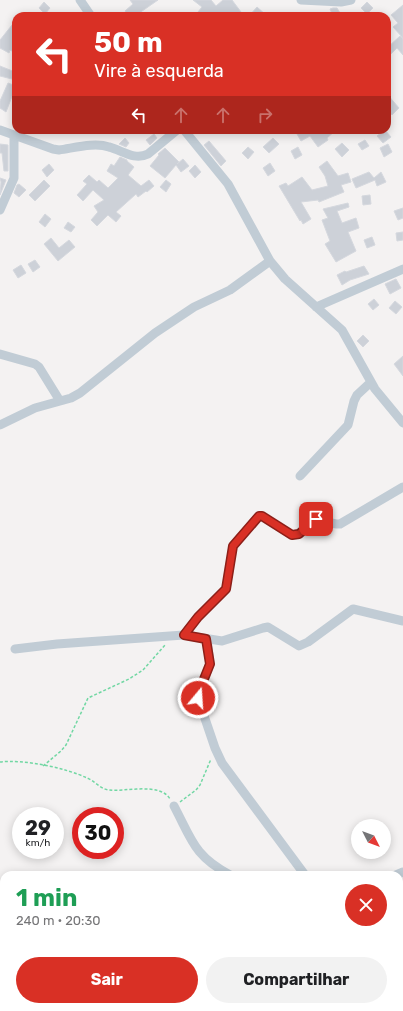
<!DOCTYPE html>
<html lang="pt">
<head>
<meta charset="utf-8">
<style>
	:root { --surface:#fff; --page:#f2f2f2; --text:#202124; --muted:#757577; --accent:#d93025 }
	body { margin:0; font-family:Rubik,sans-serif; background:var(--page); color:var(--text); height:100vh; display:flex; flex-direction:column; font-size:15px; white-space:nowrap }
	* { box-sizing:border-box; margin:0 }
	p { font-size:13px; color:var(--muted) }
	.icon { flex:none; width:22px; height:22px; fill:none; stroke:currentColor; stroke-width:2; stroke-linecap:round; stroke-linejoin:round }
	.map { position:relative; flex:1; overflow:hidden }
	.details { position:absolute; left:0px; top:871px; width:403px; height:140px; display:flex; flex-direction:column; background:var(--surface); border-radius:12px 12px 0 0; box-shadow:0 2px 10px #0003 }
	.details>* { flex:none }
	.banner { position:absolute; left:12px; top:12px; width:379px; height:122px; border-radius:12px; box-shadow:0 2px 10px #0003; background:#d93025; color:#fff; overflow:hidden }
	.needle { width:26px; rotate:132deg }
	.tools { position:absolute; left:351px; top:819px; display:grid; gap:8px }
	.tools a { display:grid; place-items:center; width:40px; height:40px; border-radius:50%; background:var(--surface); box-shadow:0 2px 10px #0003; font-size:20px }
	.speed { position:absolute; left:12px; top:807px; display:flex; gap:8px; font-size:20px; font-weight:700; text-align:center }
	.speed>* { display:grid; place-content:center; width:52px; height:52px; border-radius:50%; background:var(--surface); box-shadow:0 2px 10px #0003; line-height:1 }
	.speed small { font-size:10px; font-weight:400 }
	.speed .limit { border:6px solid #d22; background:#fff; color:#111 }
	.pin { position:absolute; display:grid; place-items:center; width:34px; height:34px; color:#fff; margin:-17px; border-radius:8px; box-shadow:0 2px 6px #0006 }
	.me { position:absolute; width:44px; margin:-22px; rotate:18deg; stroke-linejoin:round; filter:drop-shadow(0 0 3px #0008) }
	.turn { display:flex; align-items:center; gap:14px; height:84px; padding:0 16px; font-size:18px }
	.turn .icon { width:52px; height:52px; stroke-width:2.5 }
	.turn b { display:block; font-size:28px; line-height:34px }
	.lanes { display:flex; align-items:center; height:38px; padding:0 16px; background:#0003; justify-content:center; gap:20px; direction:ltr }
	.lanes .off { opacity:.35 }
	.round { display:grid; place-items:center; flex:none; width:42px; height:42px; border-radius:21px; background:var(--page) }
	.head { display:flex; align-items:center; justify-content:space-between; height:68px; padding:0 16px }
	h1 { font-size:24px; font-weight:700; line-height:30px; color:#1e9e55 }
	.primary-button { display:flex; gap:8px; margin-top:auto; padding:8px 16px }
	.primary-button a { flex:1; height:46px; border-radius:24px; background:var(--accent); color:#fff; font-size:16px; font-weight:700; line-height:46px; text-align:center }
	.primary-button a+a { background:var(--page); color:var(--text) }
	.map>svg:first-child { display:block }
</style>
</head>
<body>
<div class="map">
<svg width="403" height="1011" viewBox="0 0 403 1011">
	<rect width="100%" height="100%" fill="#f4f2f2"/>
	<!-- building -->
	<path fill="#cdd1d8" stroke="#d5d8de" d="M130,0H158L135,16H129L125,11L133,4Z
		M193,0H211L216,6L223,0H232L241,12L237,16H202L198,12L202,7Z
		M44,2L50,8L45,14L39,8Z
		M367,2L373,8L367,14L361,8Z
		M403,5V38L393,27L398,23L391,15Z
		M257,7L267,16H249Z
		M333,8H337L340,13L333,16L330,9Z
		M16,20V53L10,50L9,53L0,48V40Z
		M400,36L403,39V55L397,48L387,58V48Z
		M0,66L15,72L12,79L0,76Z
		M8,83L16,86L6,112L0,108V101Z
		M387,94L399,108L392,115L387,110Z
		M303,130H336L327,138L328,140L318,147L310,136L301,141L297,134Z
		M385,130L391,137L383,143L377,136Z
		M154,134L157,138L150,145L146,140Z
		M125,138L129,143L126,147L119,144Z
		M273,138L279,144L269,153L263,147Z
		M365,140L369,146L362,150L358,144Z
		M209,141L226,161L221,166L204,145Z
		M342,143L349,150L342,157L335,149Z
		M0,144L8,145V171H4L2,153H0Z
		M388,144L392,152L384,157L380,148Z
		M248,147L254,152L248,159L242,153Z
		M298,147L302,155L295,159L291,151Z
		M165,148L179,162L177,164L183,159L189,166L181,172L176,165L165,178L150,166L159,155L158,154Z
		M120,157L127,160V161L134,167L128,175L141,186L149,180L154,186L147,192L146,191L138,197L136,194L116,212L121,216L116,222L108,215L97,226L91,220L98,212L94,206L104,200L93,190L83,201L77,195L87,184L83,181L89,175L97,182L99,180L108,188L118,178L107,171L111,164L114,166Z
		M327,161L338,176L348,173L351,182L341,185L344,192L319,202L318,200L301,202L311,219L303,224L301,220L300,221L279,186L286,183L288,186L302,177L312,190L328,186L325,176L319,167Z
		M270,163L275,171L268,176L263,168Z
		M49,164L54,170L47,177L42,170Z
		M195,165L201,172L195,178L189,171Z
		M369,172L374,178L381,172L386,182L377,186L375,180L356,188L352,179Z
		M0,178L6,180L0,195L1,182Z
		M44,180L50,186L35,201L29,195Z
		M166,180L171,184L166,192L160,187Z
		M19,184L26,190L19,197L14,193L17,185Z
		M370,195L371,204L363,205L362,196Z
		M348,203L349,207L337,211L342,223L356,218L359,228L348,232L356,251L336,262L325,244L330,241L322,220L328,218L323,209Z
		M403,208V218L398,220L394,211Z
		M45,214L51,219L45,227L39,222Z
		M68,222L75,227L71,232L64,228Z
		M403,232V240L397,241L396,233Z
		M372,237L375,245L367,248L364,240Z
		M51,238L59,248L69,240L75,247L58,261L44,244Z
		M35,260L40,267L33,272L28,264Z
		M21,265L26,273L18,278L13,270Z
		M364,266L369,274L350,280L342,285L337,275L345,271L346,272Z
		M396,279L401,288L390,294L385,284Z
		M374,299L379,305L373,310L368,304Z
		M395,301L402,307L396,314L389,308Z
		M363,335L369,341L363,347L357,341Z
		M403,356V376L394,364Z"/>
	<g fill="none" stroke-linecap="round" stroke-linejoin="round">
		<!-- path -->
		<path stroke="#71d7a3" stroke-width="1.5" stroke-dasharray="3 2" stroke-linecap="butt" d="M0,762C24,759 66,768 87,778C95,781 100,789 109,790C125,792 160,782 170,799
			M43,766L61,751L66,745L88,698L129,679L143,670L165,645
			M180,802L196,790L200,785L211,759"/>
		<!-- minor -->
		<path stroke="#c1ccd5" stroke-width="9" d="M80,0L91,16
			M301,0L341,2L351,0
			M0,130L53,149L59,150C74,148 95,142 109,147C122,150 134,161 148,154L177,130
			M184,130L228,184L270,261L285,279L342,330L375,389L403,423
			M0,210L14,178V135
			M316,307L403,269
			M0,354L35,364L39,367L60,401
			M0,425L35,408L71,398L80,393L155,333L194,307L230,290L270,261
			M300,476L348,425L354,401L357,395L371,382
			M184,635L198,617L226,589L233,546L259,516H261L292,535L299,534L316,519C325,519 332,525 340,524L403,487
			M207,639L210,664L198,694V698L215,748L222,763L305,875
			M15,649L57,644L184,635L222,641L263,628L268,627L299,646L308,642L353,609L403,621
			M174,806C192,840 194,856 230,875
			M396,875L403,872"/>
	</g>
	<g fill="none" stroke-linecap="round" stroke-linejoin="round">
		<defs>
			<path id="route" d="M198,698V694L210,664L206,639L184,635L198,617L226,589L233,546L259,516H262L292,535L299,534L316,519"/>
		</defs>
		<!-- route casing -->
		<use href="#route" stroke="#8d1f18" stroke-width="10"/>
		<!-- route -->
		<use href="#route" stroke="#d93025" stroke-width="7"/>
	</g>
</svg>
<div class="tools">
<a><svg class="needle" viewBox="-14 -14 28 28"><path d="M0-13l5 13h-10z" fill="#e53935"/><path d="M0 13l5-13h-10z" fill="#757577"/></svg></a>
</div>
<div class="speed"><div>29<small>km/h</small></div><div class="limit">30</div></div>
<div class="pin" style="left:316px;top:519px;background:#d93025"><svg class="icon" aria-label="arrive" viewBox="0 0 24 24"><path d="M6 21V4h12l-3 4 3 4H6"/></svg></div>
<svg class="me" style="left:198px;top:698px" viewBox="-20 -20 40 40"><circle r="17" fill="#d93025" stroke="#fff" stroke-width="3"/><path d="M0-11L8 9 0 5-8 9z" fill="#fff"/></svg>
<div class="banner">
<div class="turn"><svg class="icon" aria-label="left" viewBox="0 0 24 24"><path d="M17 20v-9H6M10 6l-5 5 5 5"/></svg><div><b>50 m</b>Vire à esquerda</div></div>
<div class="lanes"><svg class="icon" aria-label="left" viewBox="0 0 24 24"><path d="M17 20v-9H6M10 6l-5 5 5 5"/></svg><svg class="icon off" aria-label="ahead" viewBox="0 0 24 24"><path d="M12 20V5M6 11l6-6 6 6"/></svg><svg class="icon off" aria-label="ahead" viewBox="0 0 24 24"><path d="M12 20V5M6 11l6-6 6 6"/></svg><svg class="icon off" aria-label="right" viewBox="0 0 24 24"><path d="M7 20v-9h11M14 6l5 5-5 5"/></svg></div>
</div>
<section class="details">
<div class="head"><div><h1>1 min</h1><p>240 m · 20:30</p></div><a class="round" style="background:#d93025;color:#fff"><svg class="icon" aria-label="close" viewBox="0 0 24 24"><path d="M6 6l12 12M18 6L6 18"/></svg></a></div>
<div class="primary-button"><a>Sair</a><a>Compartilhar</a></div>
</section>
</div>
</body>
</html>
